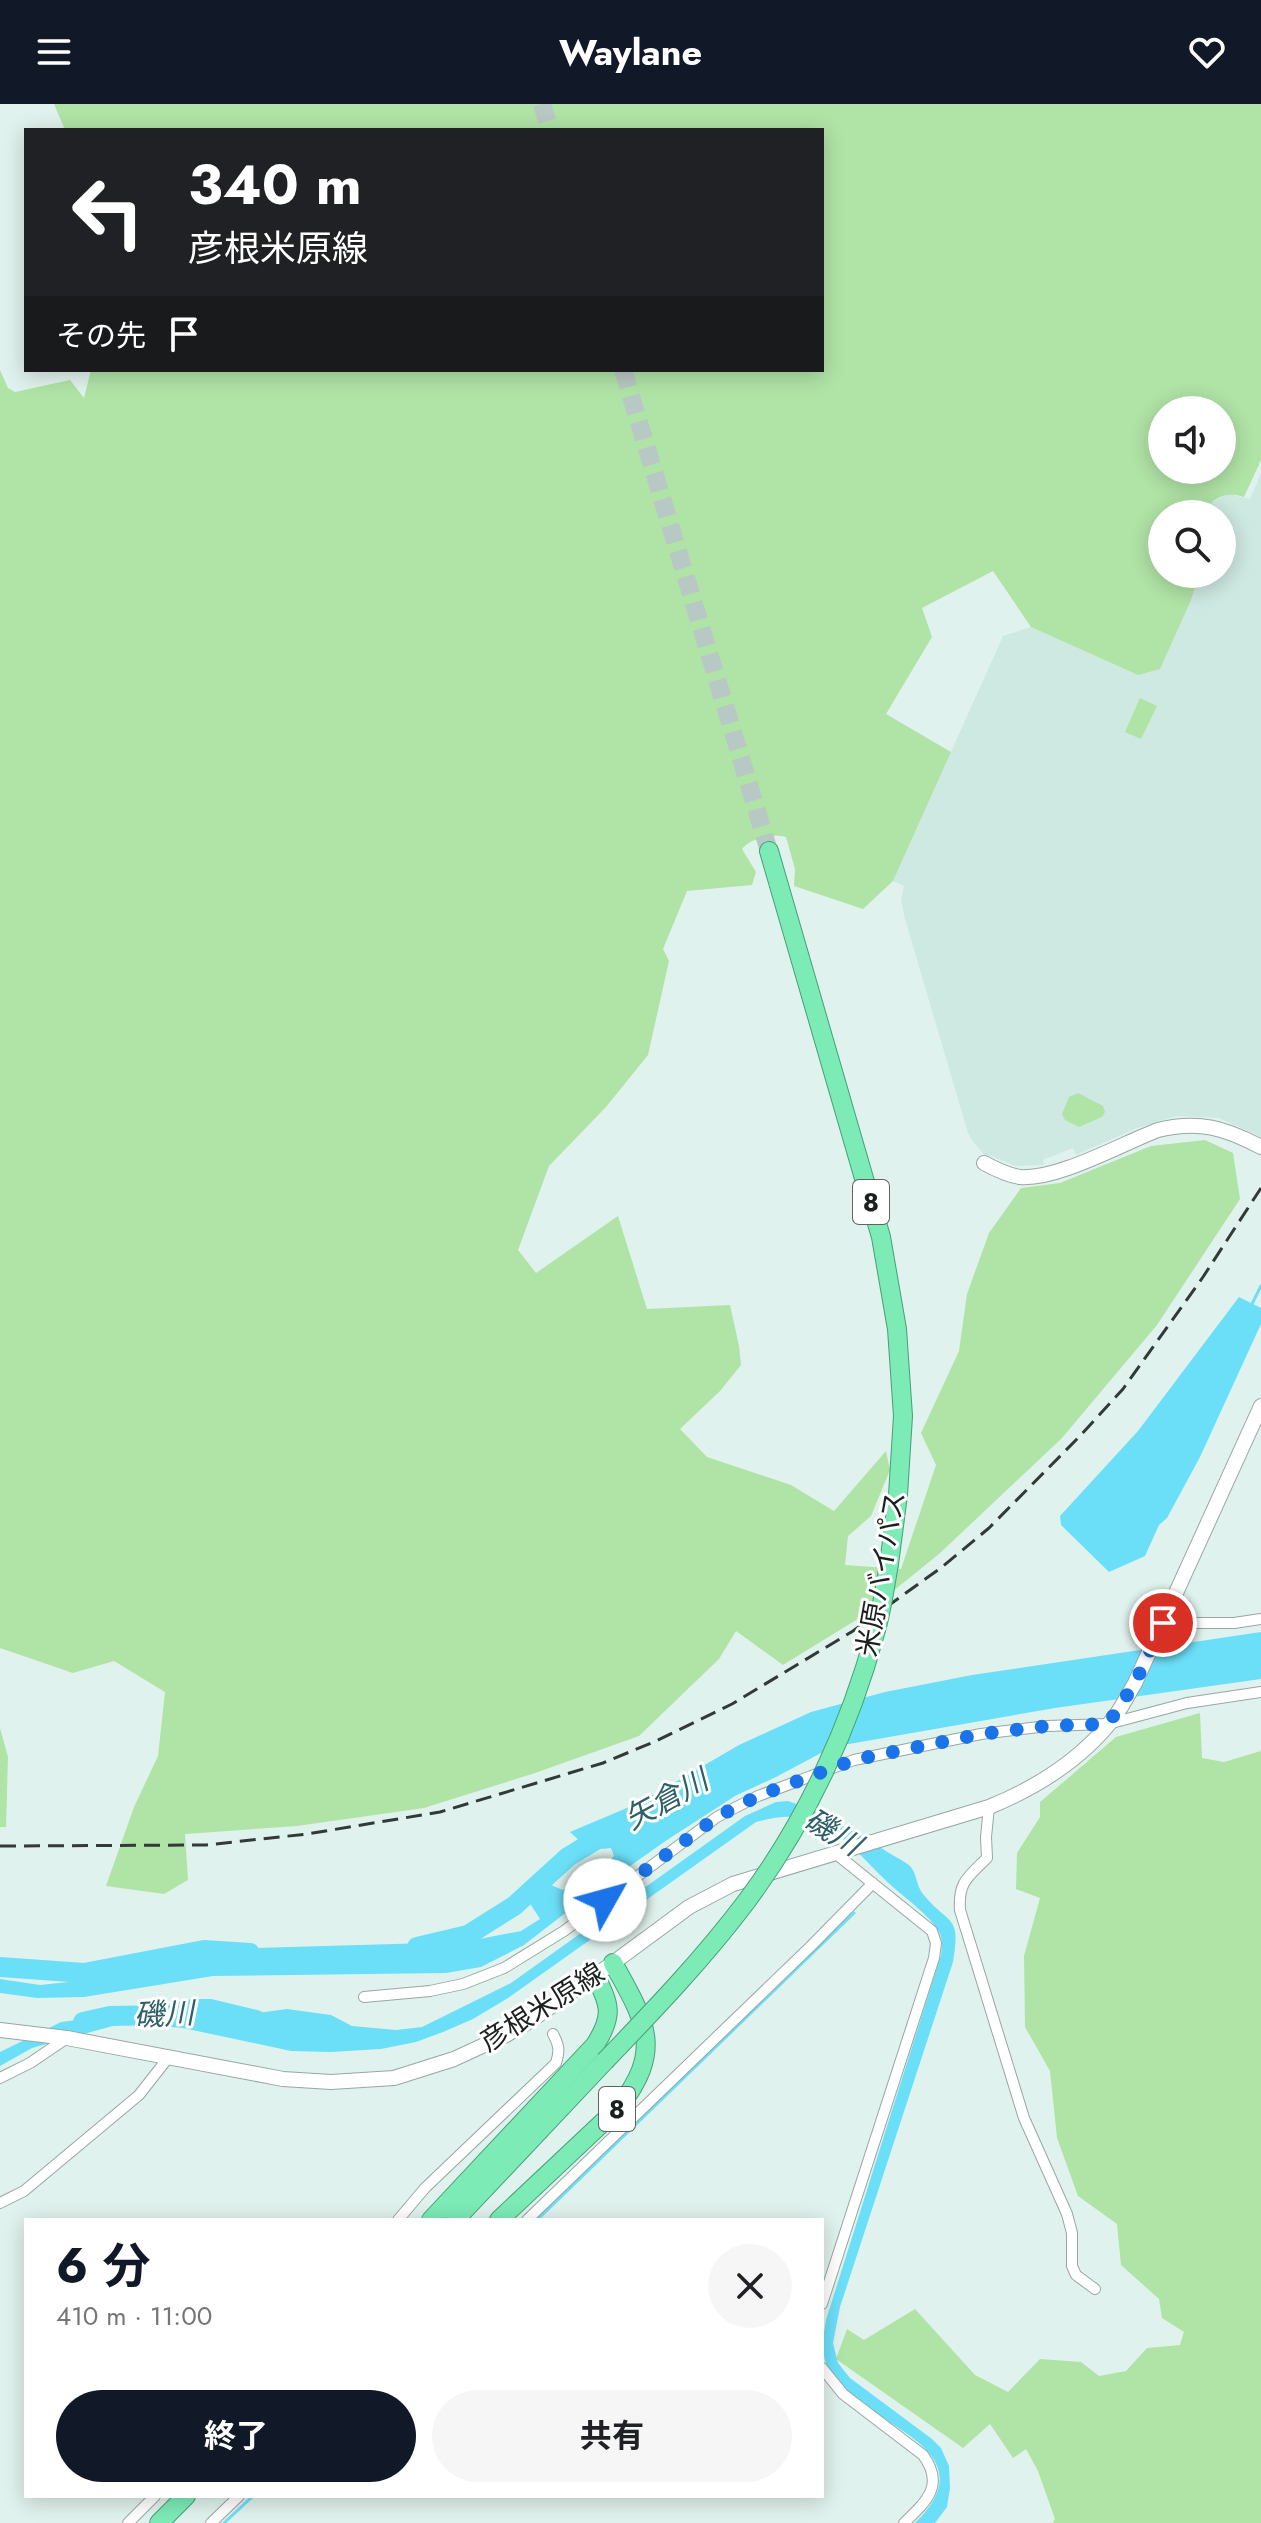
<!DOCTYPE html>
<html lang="ja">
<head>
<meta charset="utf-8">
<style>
	:root { --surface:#fff; --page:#f6f6f6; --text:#202124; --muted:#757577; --accent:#111827 }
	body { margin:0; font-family:Jost,"Noto Sans JP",sans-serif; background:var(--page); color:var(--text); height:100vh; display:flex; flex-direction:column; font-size:30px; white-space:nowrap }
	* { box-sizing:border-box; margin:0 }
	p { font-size:26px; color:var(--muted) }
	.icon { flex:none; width:44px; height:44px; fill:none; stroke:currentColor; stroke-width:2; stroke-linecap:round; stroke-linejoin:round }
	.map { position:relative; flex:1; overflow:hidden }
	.sheet { position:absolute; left:24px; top:2114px; width:800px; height:280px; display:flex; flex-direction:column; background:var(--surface); border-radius:0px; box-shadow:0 4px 20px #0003 }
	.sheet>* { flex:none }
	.guide { position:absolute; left:24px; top:24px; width:800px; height:244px; border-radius:0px; box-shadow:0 4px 20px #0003; background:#202124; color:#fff; overflow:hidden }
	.fabs { position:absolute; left:1148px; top:292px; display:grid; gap:16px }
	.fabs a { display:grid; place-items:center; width:88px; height:88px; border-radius:50%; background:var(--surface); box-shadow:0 4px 20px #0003; font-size:40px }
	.pin { position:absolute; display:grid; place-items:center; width:68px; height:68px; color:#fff; margin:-34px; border:4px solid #fff; border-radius:50%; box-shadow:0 2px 8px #0007 }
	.me { position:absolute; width:88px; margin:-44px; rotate:52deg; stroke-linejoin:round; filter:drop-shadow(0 0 6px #0008) }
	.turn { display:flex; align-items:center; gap:28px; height:168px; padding:0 32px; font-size:36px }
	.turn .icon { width:104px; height:104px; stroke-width:2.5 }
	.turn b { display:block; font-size:56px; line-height:68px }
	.then { display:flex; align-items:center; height:76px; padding:0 32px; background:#0003; gap:16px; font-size:30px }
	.round { display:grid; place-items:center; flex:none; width:84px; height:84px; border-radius:42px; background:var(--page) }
	.overview { display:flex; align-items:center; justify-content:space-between; height:136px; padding:0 32px }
	h1 { font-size:48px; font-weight:700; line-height:60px; color:var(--accent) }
	.button { display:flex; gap:16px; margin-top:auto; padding:16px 32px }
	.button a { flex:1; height:92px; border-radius:48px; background:var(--accent); color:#fff; font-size:32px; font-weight:700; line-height:92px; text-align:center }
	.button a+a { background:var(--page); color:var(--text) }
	header { display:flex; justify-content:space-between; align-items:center; height:104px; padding:0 32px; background:var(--accent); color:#fff; font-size:36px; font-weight:700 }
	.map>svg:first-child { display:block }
</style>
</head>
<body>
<header><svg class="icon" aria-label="menu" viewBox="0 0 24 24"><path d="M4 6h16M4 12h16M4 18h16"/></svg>Waylane<svg class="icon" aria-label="heart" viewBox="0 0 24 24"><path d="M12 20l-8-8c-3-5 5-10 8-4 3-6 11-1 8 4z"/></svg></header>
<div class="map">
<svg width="1261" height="2419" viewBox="0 0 1261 2419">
	<rect width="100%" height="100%" fill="#e0f2ed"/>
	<!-- built -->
	<path fill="#cee9e1" d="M1261,369V1033L1219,1014L1177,1012L1137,1024L1076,1051L1073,1044L1043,1056L1044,1061L1016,1062L991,1052L988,1055L974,1039L968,1029L905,815L901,796L904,782L893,777L1003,532L1031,523L1138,571L1191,496L1199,470H1222V410H1201L1208,400L1228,390L1250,395Z"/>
	<!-- green -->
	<path fill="#b0e3a6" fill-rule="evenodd" d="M54,0H1261V356L1244,393C1225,387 1213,394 1201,410H1162V470H1199L1191,496L1160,565L1138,571L1031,523L993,467L922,504L932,533L886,610L951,648L893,777L863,805L794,782L795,765L786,733C773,729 750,734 742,745L756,768L752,781L687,787L663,845L669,857L648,951L606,1003L549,1062L518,1146L536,1169L618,1112L647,1205L730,1201L739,1242L741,1261L720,1287L680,1325L707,1353L791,1381L834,1407L886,1347L890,1366L871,1412L848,1432L845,1461L901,1465L936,1361L921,1329L959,1247L967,1190L989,1129L1021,1084L1060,1079L1151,1042L1205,1036L1233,1049L1240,1095L1157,1221L1062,1334L939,1450L861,1513L783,1561L736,1527L719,1555L639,1632L535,1669L424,1704L297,1722L185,1730L188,1776L164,1790L106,1782L134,1703L158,1652L165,1588L114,1557L73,1569L0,1544V266L8,284L15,288L70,276L84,294L91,266H822V26H65ZM1162,306H1222V366H1162Z
		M1140,594L1157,602L1141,635L1125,628Z
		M1078,989L1103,1002L1105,1008L1102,1013L1079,1023L1065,1016L1062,1010L1069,993Z
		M1200,1609L1202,1654L1224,1658L1261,1647V2419H1053L1055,2415L1038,2367L1026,2345L1013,2354L990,2320L963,2344L836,2255L847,2225L864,2236L915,2205L975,2271L1008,2288L1040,2255L1081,2258L1099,2272L1126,2267L1147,2244L1180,2241L1184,2228L1162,2214L1159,2195L1121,2161L1117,2120L1078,2092L1057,2034L1050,1967L1025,1923L1024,1852L1040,1794L1016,1785L1017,1749L1040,1713V1698L1116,1633Z
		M0,1624L8,1653L6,1723H0Z"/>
	<!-- water -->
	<path fill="#6bdff8" d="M1239,1193L1261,1204V1220L1200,1353L1167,1414L1159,1421L1145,1452L1109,1468L1061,1421L1060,1412L1138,1327Z
		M1261,1528V1575L1055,1604L849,1640H838L774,1674L735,1692L667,1736L586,1793L524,1841L481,1863L446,1869L213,1872L84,1893L37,1894L0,1889V1875L40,1881L97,1875L192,1851L255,1844L464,1838L521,1827L540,1815L529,1798V1778L541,1772L551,1781L563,1786L597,1772L614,1752L611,1744C590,1747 585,1742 570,1728L641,1698L739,1641L811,1608L885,1588L972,1571Z
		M788,1697C823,1709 852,1726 883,1745C891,1751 903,1756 910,1762C917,1769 916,1782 923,1790C950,1823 961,1809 953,1858L840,2203L833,2239L838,2259L850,2274L932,2335L941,2344L949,2362L950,2384L947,2403L935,2419H915C996,2340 855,2321 828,2265C821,2250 823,2232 826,2216L941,1851C942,1842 943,1834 938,1826C927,1810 908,1796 893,1783C868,1761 844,1728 811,1716C792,1710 774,1713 756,1718L508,1894L473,1915L443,1928L416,1938L381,1945L331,1948L291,1947L183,1924L124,1919L32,1944L0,1962V1948L61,1918L148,1907L243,1911L287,1905L331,1911L352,1922L396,1926L422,1923L511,1879L745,1712L776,1698Z"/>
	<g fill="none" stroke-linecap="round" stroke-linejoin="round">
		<!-- stream -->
		<path stroke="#6bdff8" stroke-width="3" d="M1252,1200L1261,1182
			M537,2116L854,1809
			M224,2419L253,2392"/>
		<!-- river -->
		<path stroke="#6bdff8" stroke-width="20" d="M417,1843L468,1831L514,1802L568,1753L609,1728
			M0,1863L84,1869L204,1846L250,1849
			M83,1918L110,1912L166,1911L193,1905H210L256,1916"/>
		<!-- trunk-tunnel -->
		<path stroke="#b8c8c4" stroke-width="18" stroke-dasharray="18 9" stroke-linecap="butt" d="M542,0L550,26
			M623,266L769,747"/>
		<defs>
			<path id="minor" d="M1163,1519H1234L1261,1515
				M989,1703L986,1733L987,1754C968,1773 958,1778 960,1806L1024,2014L1067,2110L1072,2129V2162L1076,2171L1095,2185
				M364,1893L430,1887L463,1880L504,1864L564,1827L717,1713L758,1692L854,1656L981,1630L1047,1622L1108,1620L1187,1599L1261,1588
				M0,1974L30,1959L67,1934
				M0,2099L24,2087L139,1991L168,1954
				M398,2116L425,2084L556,1959C560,1947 559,1941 553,1930
				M527,2116L811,1842L873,1779
				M822,2200L934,1854L936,1839L932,1827L835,1749
				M822,2264L843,2290L923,2351C945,2381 927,2397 904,2419
				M128,2419L155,2392
				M211,2419L239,2392"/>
			<path id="tertiary" d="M984,1059C995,1065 1007,1071 1020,1073C1058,1076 1121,1040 1158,1026C1199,1016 1225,1024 1261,1043"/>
			<path id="secondary" d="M0,1926L67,1934L283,1975L331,1978L394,1974L454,1955L506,1931L533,1915L613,1859L689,1803L733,1780L989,1703C1038,1683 1084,1654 1116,1611C1123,1601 1129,1589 1135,1579L1261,1302"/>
			<path id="trunk" d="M769,747L881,1133L897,1225L903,1312L898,1391L889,1460
				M431,2116L595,1941C614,1911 610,1901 595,1871
				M455,2116L605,1957
				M499,2116L618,2004C664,1946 646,1918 613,1859
				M159,2419L186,2392"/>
		</defs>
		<!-- minor casing -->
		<use href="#minor" stroke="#97a7a3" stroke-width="12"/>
		<!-- tertiary casing -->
		<use href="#tertiary" stroke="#97a7a3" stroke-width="16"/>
		<!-- secondary casing -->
		<use href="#secondary" stroke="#97a7a3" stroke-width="16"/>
		<!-- trunk casing -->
		<use href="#trunk" stroke="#45a175" stroke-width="20"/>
		<!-- minor -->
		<use href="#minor" stroke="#fff" stroke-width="10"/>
		<!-- tertiary -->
		<use href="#tertiary" stroke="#fff" stroke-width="14"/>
		<!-- secondary -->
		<use href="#secondary" stroke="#fff" stroke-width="14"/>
		<!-- trunk -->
		<use href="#trunk" stroke="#7cebb6" stroke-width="18"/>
		<!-- rail -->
		<path stroke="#313a37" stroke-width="3" stroke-dasharray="16 8" stroke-linecap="butt" d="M0,1742L206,1741L307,1730L440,1708L603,1659L656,1637L732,1600L853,1527L942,1463L989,1424L1079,1333L1123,1285L1203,1173L1261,1084"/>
		<defs>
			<path id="trunk-bridge" d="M605,1957C654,1906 703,1855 746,1798C806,1718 850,1623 876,1526C882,1505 885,1482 889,1460"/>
		</defs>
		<!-- trunk-bridge casing -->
		<use href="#trunk-bridge" stroke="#45a175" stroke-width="20" stroke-linecap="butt"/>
		<!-- trunk-bridge -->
		<use href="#trunk-bridge" stroke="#7cebb6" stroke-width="18"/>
	</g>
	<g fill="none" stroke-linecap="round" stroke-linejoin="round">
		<!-- route -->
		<path stroke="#1a73e8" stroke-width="14" stroke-dasharray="0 25.2" d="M605,1796L717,1713L758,1692L854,1656L981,1630L1047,1622L1108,1620L1135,1579L1163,1519"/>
	</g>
	<g text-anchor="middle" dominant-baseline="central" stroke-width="6" stroke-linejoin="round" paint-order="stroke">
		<!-- shield labels -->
		<g fill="#fff" stroke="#5f6462" stroke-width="2">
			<rect x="853" y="1076" width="36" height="44" rx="6"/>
			<rect x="599" y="1983" width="36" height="44" rx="6"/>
		</g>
		<g font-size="26" font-weight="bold" fill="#1a211f">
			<text x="871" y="1098">8</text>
			<text x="617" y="2005">8</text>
		</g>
		<!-- street labels -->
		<g font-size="28" fill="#1a211f" stroke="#fff">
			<text transform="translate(881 1470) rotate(-80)">米原バイパス</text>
			<text transform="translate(542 1903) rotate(-32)">彦根米原線</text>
		</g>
		<!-- water labels -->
		<g font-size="30" font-style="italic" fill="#2e5f6a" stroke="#fff">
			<text transform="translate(666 1695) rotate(-29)">矢倉川</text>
			<text transform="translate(833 1728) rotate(31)">磯川</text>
			<text transform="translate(164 1910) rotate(-3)">磯川</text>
		</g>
	</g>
</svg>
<div class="fabs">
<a><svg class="icon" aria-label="sound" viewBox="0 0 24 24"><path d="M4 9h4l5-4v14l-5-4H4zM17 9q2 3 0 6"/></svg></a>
<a><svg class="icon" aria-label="search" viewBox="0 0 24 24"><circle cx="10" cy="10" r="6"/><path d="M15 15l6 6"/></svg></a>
</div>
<div class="pin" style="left:1163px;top:1519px;background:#d93025"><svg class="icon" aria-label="arrive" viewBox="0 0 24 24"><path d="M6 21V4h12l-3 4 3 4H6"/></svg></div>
<svg class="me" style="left:605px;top:1796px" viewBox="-20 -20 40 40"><circle r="19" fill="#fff"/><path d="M0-13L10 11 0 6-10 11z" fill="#1a73e8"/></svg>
<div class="guide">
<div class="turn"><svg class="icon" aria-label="left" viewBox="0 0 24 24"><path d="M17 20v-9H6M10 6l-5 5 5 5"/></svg><div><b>340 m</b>彦根米原線</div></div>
<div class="then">その先<svg class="icon" aria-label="arrive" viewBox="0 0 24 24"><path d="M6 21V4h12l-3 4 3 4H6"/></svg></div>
</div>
<section class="sheet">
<div class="overview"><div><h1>6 分</h1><p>410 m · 11:00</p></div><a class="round"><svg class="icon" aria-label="close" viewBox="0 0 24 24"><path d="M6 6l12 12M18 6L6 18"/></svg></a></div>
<div class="button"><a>終了</a><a>共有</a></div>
</section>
</div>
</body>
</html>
